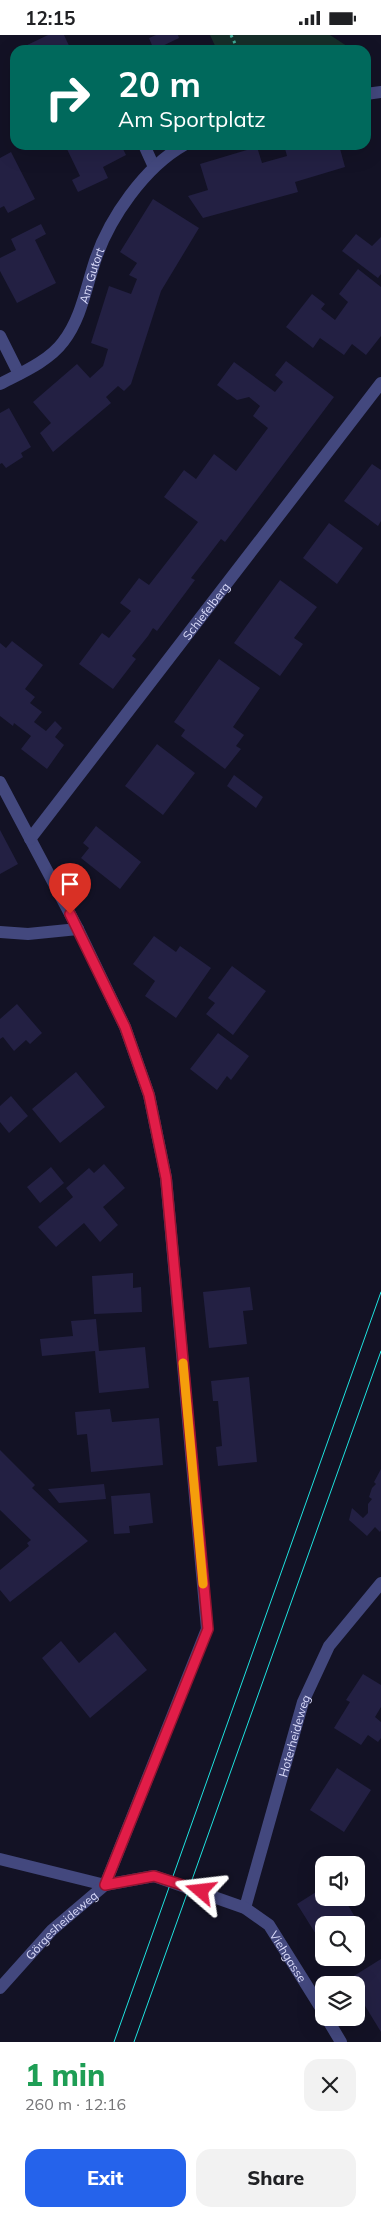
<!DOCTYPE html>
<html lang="en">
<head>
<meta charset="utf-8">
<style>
	:root { --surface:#fff; --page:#f2f2f2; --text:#202124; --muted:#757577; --accent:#2563eb }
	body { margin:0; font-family:Mulish,sans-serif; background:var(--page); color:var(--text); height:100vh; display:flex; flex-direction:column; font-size:19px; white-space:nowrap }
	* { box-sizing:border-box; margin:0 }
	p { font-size:16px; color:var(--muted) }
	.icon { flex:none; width:28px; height:28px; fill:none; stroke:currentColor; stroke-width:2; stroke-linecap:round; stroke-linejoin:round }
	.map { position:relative; height:2007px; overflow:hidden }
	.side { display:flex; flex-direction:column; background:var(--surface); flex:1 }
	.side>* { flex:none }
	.banner { position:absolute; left:10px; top:10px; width:361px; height:105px; border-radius:15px; box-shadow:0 5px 20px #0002; background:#00695c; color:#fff; overflow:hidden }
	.buttons { position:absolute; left:315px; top:1821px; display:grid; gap:10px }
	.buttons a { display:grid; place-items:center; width:50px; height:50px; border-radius:10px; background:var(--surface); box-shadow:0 5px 20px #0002; font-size:25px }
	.pin { position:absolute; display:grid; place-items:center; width:42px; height:42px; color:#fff; margin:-51px -21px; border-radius:50% 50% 50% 0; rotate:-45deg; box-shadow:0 0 5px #0007 }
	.pin .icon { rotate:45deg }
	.me { position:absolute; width:55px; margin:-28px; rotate:287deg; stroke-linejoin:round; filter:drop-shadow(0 0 4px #0008) }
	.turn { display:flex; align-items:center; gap:18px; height:105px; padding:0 25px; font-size:22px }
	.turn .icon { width:65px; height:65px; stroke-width:2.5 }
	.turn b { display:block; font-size:35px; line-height:42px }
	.round { display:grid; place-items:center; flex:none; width:52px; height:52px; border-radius:15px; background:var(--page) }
	.overview { display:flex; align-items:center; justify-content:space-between; height:85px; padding:0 25px }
	h1 { font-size:30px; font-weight:800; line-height:38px; color:#1e9e55 }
	.primary-button { display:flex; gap:10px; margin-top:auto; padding:10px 25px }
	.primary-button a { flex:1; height:58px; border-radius:15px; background:var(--accent); color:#fff; font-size:20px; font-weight:800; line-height:58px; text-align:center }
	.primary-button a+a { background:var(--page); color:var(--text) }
	.status { display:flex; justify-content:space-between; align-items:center; height:35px; padding:0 25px; background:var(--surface); direction:ltr }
	.status svg { height:14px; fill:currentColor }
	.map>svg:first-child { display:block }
</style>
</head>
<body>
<div class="status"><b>12:15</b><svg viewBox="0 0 49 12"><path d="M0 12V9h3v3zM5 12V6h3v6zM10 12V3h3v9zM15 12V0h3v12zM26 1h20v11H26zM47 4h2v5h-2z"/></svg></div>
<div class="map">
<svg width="381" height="2007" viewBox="0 0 381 2007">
	<rect width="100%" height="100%" fill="#131225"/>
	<!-- green -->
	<path fill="#162e2a" d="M210,0H330L353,15H217Z"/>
	<!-- building -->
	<path fill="#232043" d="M48,0H64L71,15H22L21,13Z
		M156,0H178L179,3L154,15L149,3Z
		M62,110H121L126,120L103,132L108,143L78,157L72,145L80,141L66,112L63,113Z
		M284,110H339L345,132L295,147L298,157L203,183L188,161L208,155L200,129L257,112L262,128L287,121Z
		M11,117L35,164L8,178L4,171L0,173V123Z
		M153,164L199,193L161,256L131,349L124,356L118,351L106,362L111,368L53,417L40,398L51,388L33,367L77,329L90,343L103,331L108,314L91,308L109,251L131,259L137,244L129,240L137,228L120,217Z
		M41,189L46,199L35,205L56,248L17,268L0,236V223L16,215L11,204Z
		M356,199L372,211L381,202V239L378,243L342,216Z
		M358,234L381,252V301L366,320L352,309L344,320L320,303L313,313L286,292L312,259L325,269L321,274L335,285L348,267L339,259Z
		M286,326L334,362L225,507L221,504L205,525L191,543L195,545L157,596L153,593L148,601L132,621L136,624L113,654L79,629L102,598L109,603L131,576L120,568L139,543L149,550L198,487L164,462L184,435L196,444L214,419L236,436L268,393L253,381L260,371L249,362L237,365L217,350L234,327L275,357L283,347L275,340Z
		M9,373L31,412L21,418L23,422L6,433L2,428L0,429V378Z
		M372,429L381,435V486L378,491L344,466Z
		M329,488L363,513L337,549L303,523Z
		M280,545L317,572L294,603L303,609L280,641L234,608Z
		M12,606L43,630L25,654L35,662L30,668L42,677L34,687L46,696L55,686L62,693L55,702L64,710L47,734L21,714L31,701L14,688L13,691L0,681V608L6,613Z
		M219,624L260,653L233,692L244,700L236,711L241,714L225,734L181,701L185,695L174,687Z
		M157,709L195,738L163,780L125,751Z
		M234,740L263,762L256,773L227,751Z
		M96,791L141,827L120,854L81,823L89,813L83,808Z
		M0,795L18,829L0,839Z
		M154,901L176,917L180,911L211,933L176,983L145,961L155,946L133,929Z
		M232,931L266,956L233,1000L206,979L215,968L208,963Z
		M17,969L42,998L30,1009L26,1005L14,1016L3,1002L0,1004V984Z
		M218,998L249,1021L231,1045L227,1041L217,1055L190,1034Z
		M76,1037L105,1072L60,1108L32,1074Z
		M11,1061L28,1081L9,1098L0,1087V1071Z
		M104,1129L125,1153L103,1172L118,1190L100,1207L84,1188L56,1212L38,1192L73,1162L66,1153L89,1133L94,1138Z
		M51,1132L64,1148L40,1168L27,1152Z
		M133,1238V1253L141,1252L142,1277L94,1279L92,1241Z
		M250,1252L253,1275L243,1276L247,1309L209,1313L203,1257Z
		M96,1284L99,1316L145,1312L149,1353L99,1358L95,1316L42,1321L40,1304L73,1301L71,1286Z
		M249,1342L257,1427L218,1431L216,1412L222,1411L218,1366H213L211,1346Z
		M110,1374L112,1387L159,1383L163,1430L91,1437L87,1399L77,1400L75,1377Z
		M0,1415L35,1450L32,1453L88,1506L10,1567L0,1555V1535L29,1511L27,1508L31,1505L0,1475Z
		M381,1434V1495L380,1497L375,1492L367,1501L349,1485L352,1473L363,1483L368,1478V1469L372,1464L369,1462L372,1453L376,1449L374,1447Z
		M104,1449L106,1464L59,1468L48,1454Z
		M150,1458L153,1488L129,1491L130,1498L114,1499L111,1461Z
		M115,1597L147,1635L90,1683L42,1623L61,1606L79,1628Z
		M363,1639L381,1650V1672L375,1682L381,1687V1703L378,1707L368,1700L361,1710L334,1693L350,1667L346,1665Z
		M337,1733L371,1755L344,1797L310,1775Z
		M324,1852V1862H343L361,1892L356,1895V1890H324V1912L297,1869Z
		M381,1924V1997L356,1956V1950H353L349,1944Z"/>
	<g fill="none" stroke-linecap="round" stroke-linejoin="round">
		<!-- path -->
		<path stroke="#3faa97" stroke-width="3" stroke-dasharray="2.5 4" stroke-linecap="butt" d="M231,0L238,15"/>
		<!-- minor -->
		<g stroke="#43487e" stroke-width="12">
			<path d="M366,59L381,57"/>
			<path d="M144,110L154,132"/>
			<path d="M0,301L19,339"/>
			<path id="s1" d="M0,349C21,338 49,326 63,307C81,284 86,253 95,226C109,183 145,132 184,110"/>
			<path d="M0,747L78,894L125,992L149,1060L166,1143L207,1594L105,1850"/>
			<path id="s2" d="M30,804L381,348"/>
			<path d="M0,897L28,899L78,894"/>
			<path d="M0,1824L105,1850"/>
			<path id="s3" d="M245,1873L303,1667L329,1611L381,1548"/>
			<path id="s4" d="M0,1953L52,1895L105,1850L154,1841L245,1873L269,1890L324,1978"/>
			<path d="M326,1982L341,2007"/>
		</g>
		<!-- tram -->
		<path stroke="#1ee3df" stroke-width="1" d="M114,2007L381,1257
			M134,2007L381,1316"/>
	</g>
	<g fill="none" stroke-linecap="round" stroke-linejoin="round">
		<defs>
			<path id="route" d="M70,879L125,992L149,1060L166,1143L208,1594L105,1850L154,1841L201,1856"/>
		</defs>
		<!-- route casing -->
		<use href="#route" stroke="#92132f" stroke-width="12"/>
		<!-- route -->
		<use href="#route" stroke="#e11d48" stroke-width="9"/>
		<!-- slow -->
		<path stroke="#f59e0b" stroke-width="9" d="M183,1328L203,1549"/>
	</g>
	<g text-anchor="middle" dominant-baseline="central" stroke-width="4.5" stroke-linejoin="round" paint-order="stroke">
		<!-- street labels -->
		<g font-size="12" fill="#dadbfa" stroke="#131225">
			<text stroke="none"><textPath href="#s1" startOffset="149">Am Gutort</textPath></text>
			<text stroke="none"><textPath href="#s2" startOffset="288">Schiefelberg</textPath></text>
			<text stroke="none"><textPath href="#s3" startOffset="179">Hoterheideweg</textPath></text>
			<text stroke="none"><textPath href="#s4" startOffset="88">Görgesheideweg</textPath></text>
			<text stroke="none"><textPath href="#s4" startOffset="360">Viehgasse</textPath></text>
		</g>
	</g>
</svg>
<div class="buttons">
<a><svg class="icon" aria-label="sound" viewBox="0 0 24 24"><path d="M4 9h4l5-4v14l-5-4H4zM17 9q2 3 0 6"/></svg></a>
<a><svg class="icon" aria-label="search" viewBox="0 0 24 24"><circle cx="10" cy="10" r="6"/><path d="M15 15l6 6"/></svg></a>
<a><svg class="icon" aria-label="layers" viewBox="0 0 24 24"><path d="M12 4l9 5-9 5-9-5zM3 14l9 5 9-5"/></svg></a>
</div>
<div class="pin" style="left:70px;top:879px;background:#d93025"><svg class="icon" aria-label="arrive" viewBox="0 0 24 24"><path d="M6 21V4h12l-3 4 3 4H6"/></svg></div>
<svg class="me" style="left:201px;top:1856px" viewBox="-20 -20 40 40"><path d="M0-17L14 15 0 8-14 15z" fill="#e11d48" stroke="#fff" stroke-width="4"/></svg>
<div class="banner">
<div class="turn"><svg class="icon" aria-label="right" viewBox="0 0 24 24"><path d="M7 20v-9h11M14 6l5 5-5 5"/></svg><div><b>20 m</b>Am Sportplatz</div></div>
</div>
</div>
<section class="side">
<div class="overview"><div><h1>1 min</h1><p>260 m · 12:16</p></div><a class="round"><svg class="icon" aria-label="close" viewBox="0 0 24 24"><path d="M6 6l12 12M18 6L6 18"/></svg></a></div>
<div class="primary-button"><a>Exit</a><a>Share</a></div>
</section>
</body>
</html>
